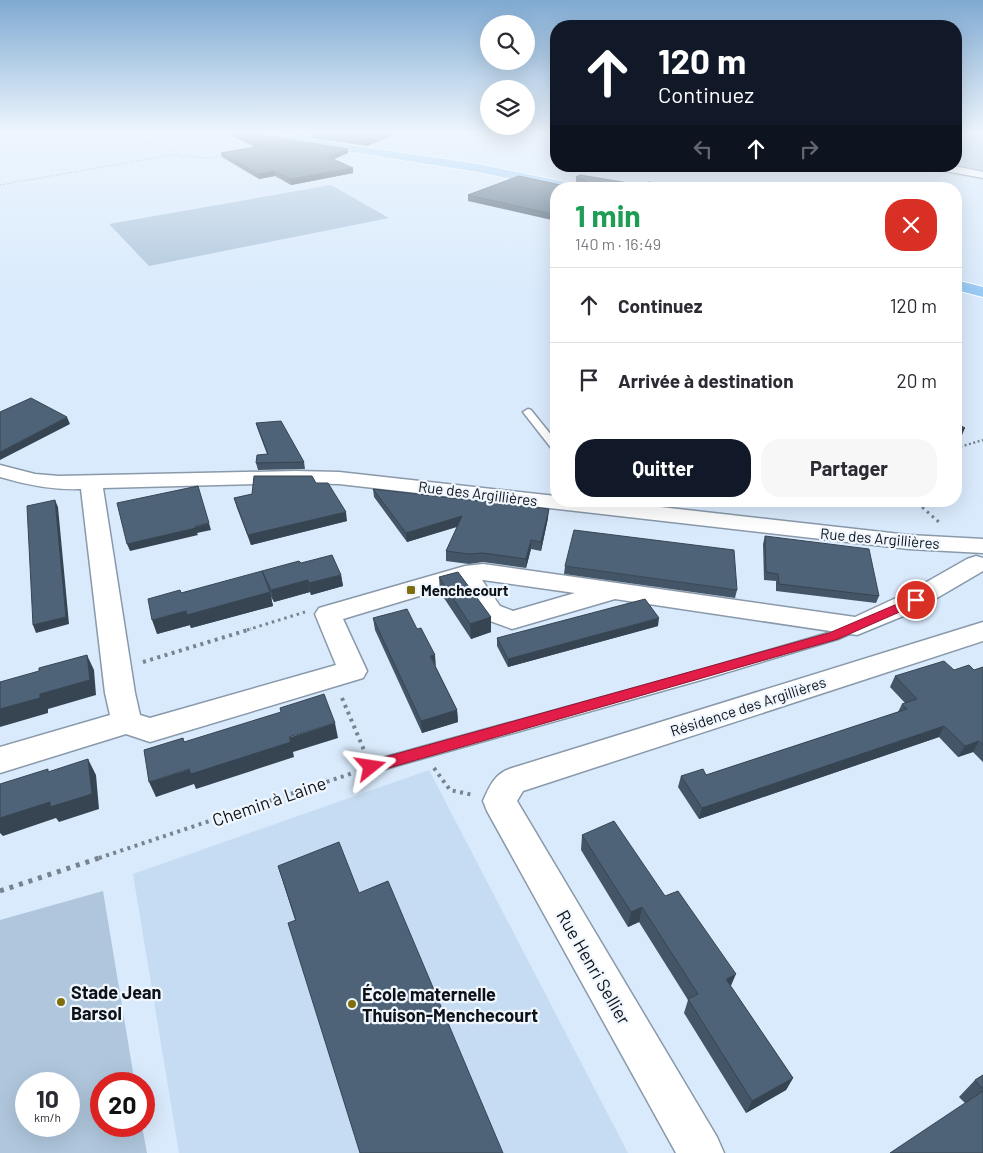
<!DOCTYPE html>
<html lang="fr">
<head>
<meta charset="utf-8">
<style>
	:root { --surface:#fff; --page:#f7f7f7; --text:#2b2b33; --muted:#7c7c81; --line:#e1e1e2; --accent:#111827 }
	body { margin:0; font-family:Barlow,sans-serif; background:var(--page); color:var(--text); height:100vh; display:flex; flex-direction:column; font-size:19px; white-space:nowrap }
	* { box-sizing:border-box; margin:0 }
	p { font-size:16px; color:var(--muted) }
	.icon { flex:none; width:28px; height:28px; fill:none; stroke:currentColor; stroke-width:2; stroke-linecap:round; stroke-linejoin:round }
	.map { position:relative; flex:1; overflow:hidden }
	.sheet { position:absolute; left:550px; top:182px; width:412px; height:325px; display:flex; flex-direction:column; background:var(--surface); border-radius:20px; box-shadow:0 5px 20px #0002 }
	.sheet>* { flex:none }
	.banner { position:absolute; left:550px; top:20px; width:412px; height:152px; border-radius:20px; box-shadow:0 5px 20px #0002; background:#111827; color:#fff; overflow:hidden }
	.tools { position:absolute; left:480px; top:15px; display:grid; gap:10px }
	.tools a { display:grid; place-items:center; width:55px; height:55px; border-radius:50%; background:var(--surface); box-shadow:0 5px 20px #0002; font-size:25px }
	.speed { position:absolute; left:15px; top:1072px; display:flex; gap:10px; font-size:25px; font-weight:700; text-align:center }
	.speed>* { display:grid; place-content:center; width:65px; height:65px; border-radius:50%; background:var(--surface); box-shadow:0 5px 20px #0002; line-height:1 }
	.speed small { font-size:12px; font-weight:400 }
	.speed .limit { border:8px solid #d22; background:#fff; color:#111 }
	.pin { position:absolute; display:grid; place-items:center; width:42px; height:42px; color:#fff; margin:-21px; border:2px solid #fff; border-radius:50%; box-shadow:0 1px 5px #0007 }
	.me { position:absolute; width:55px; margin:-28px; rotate:75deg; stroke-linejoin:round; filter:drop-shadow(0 0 4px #0008) }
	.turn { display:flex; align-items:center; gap:18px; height:105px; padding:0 25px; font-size:22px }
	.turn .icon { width:65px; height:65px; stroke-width:2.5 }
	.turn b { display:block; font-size:35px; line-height:42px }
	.lanes { display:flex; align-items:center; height:48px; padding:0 25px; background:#0003; justify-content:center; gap:25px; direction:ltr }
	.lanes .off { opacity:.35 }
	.round { display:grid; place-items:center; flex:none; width:52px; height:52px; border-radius:20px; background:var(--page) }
	.overview { display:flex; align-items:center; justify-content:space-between; height:85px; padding:0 25px }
	h1 { font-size:30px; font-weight:700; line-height:38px; color:#1e9e55 }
	.primary-button { display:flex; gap:10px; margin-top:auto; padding:10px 25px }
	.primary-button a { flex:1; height:58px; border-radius:20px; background:var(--accent); color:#fff; font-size:20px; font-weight:700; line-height:58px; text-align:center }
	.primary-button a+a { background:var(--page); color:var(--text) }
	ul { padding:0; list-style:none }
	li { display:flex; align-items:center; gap:15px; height:75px; padding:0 25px; border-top:1px solid var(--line) }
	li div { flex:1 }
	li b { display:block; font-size:19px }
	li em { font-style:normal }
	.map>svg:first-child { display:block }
</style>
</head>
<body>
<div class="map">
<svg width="983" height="1153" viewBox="0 0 983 1153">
	<rect width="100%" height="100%" fill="#d9eafc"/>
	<!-- built -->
	<path fill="#c5dcf2" d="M429,770L628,1153H179L133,874Z"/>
	<!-- green -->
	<path fill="#afc6dc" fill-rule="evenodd" d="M956,133H983V173L946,166H956Z
		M331,185L389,218L149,266L109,224Z
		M103,891L135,1084H101V1126H142L147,1153H0V920ZM26,1084H69V1126H26Z"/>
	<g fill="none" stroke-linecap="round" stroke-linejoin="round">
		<defs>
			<path id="lane" d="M319,133H327L290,140L288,139Z
				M528,409L531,410L556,441V450L552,449L523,412Z
				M856,621L861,623L863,626L861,629L838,639L708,678L371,773L365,772L363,767L365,762L371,761L708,668L828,633Z"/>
			<path id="street" d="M930,166H954L983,172V178L935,169Z
				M0,465L35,474L59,476L296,471L339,472L556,496V501H607L909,535L983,539V553L909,549L339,484L296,483L103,488L135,693L140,715L150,718L336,665L315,614L319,608L465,566L483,564L855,617L909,592L967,559L976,556L983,558V571L913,612L857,635L615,599L512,629L482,618L459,584L343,619L367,671L363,678L150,742L126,734L0,773V747L110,715L105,693L81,489C52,490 27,485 0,477ZM482,580H483L575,593L513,611L500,606Z
				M983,622V641L523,791L517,801L717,1137L724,1153H676L487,811L483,801C490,785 495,773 512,768Z"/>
			<path id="primary" d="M244,133H267L478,164L579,185L585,189H560L478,172L249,136Z
				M956,280L983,287V297L956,290Z"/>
		</defs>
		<!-- lane casing -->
		<use href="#lane" stroke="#8999aa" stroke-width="3"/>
		<!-- street casing -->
		<use href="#street" stroke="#8999aa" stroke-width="3"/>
		<!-- primary casing -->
		<use href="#primary" stroke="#fff" stroke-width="2"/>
		<!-- path-far4 -->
		<path stroke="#77838f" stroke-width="1" stroke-dasharray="1 2" stroke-linecap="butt" d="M120,133L181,154
			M956,135L983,140
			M0,185L171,155L207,158L225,155"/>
		<!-- path-far3 -->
		<path stroke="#77838f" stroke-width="2.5" stroke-dasharray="2 2.5" stroke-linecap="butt" d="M956,448L983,440"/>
		<!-- path-far2 -->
		<path stroke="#77838f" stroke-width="3" stroke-dasharray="2.5 4" stroke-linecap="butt" d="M920,501L923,508L940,523
			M247,630L305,612"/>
		<!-- path-far1 -->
		<path stroke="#77838f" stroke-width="4" stroke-dasharray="3 4.5" stroke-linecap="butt" d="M143,662L251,629
			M342,698L364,750
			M434,768L450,790L473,795
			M99,858L353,773"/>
		<!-- path -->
		<path stroke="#77838f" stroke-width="5" stroke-dasharray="4 6" stroke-linecap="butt" d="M0,891L102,857"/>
		<!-- lane -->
		<use href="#lane" fill="#fff" fill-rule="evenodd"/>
		<!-- street -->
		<use href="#street" fill="#fff" fill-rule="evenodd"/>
		<!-- primary -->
		<use href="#primary" fill="#98caf6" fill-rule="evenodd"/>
	</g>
	<!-- wall -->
	<path fill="#435566" d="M225,133H247L348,149V153L334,159L353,168V173L291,185L275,176L259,179L222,157L221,153L255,147Z
		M277,133H398L367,146L312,138V133L297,135Z
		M576,177L641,185L685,189H556V221L468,201V195L580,184L576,182Z
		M256,423L304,462L305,469L258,470L256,463L267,454L258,430Z
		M316,483L347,521L251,545L237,508L234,498Z
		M373,489L548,518L541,551L531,549L526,568L483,562L469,564L446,561V551L457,527L407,542L374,497Z
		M765,536L879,596L876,603L776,591V581L764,580L763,544Z
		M301,563L341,575L343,586L311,595L310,592L274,602L271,597L273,606L191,628L190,625L157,634L181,593Z
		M565,566L737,590L735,598L564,574Z
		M439,577L491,617V632L471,639L440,592Z
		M373,618L436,667L457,710L458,722L422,733L375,630Z
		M658,626L508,667L497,646V638Z
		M983,667V762L973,752L958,757L939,737L699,819L678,787L681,776L706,775L898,712L902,704L905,703L890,687L895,676L954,670H974Z
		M582,835L665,896L731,987L793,1078L786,1090L746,1113L684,1013L688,1000L639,922L628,927L581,850Z
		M278,866L359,893L295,920Z
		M983,1075V1153L965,1103L959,1097L975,1080Z"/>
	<!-- shaded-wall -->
	<path fill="#374553" d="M296,133H317L297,135Z
		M387,133H398L367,146L366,141Z
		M348,149V153L329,161L328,157Z
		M353,168V173L291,185L290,179Z
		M274,171L275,176L259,179L258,174Z
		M67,417L70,424L0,460V452Z
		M965,428L962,435L956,437V431Z
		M55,500L58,507L69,624L36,633L33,625Z
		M549,509L548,518L541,551V542Z
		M346,512L347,521L251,545L248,535Z
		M462,516V525L407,542L406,533Z
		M209,523L211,530L197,533L198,535L130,551L127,544Z
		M531,540V549L526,568V559Z
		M341,575L343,586L311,595L309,583Z
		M308,580L310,592L274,602L271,590Z
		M270,592L273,606L191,628L190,625L157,634L152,620L186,611Z
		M491,617V632L471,639L470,624Z
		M659,618L658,626L508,667V659Z
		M87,655L94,670L96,695L48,709V713L0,727V709L40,694Z
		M435,655L436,667L430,656Z
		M457,710L458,722L422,733L421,721Z
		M335,723L338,738L293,752L294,757L196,789L194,784L156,797L149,782Z
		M944,726L939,737L699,819L702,808Z
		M979,741L973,752L958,757L965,746Z
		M88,759L96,775L99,809L59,822L56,818L3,836L0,833V818Z
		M642,907L639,922L628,927L631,912Z
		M736,974L730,988L726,979Z
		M793,1078L786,1090L746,1113L752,1101Z"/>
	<!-- building -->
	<path fill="#4e6377" stroke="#374553" d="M234,133H247L348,149L328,157L353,168L290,179L274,171L258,174L221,153L262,146Z
		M312,133H387L366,141Z
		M580,175L641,185L649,182L685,189H556V215L468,195L519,176L560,185L587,184L586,181L576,177Z
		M31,398L67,417L0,452V412Z
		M281,421L304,462L256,463L257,455L268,454L256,423Z
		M956,423L965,428L956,431Z
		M254,476H312L316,483H328L346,512L248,535L234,498L252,494Z
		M198,486L209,523L195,526L196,528L127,544L117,503Z
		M373,489L549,509L541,542L531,540L526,559L483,553L469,554L446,551L462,516L406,533Z
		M55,500L66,617L33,625L27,506Z
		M574,530L734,550L737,590L565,566Z
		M765,536L869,549L879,596L779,584L778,574L766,572Z
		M332,555L341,575L309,583L308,580L271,590L262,571L299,561L301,563Z
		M262,571L270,592L187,615L186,611L152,620L148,599L180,590L181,593Z
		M458,572L491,617L470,624L439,577Z
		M645,599L659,618L508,659L497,638Z
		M407,609L417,629L421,628L435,655L430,656L457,710L421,721L373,618Z
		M87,655L90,680L40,694V698L0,709V682L39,671V668Z
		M944,661L954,670L969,665L974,670L983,667V745L979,741L965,746L944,726L702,808L681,776L703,769L706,775L907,709L902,704L917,699L895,676Z
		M324,694L335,723L289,737L291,742L191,774L189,769L149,782L144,750L183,738L184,742L281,712L280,708Z
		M88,759L92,794L50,807V802L0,818V784L48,769V772Z
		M614,821L665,896L678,891L736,974L726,979L793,1078L752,1101L688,999L698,994L642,907L631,912L582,835Z
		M339,842L359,893L388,881L503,1153H360L288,923L296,920L278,866Z
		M983,1075V1089L975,1080Z
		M983,1091V1153H890Z"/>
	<!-- sky -->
	<linearGradient id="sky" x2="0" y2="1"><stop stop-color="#80aad2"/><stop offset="0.45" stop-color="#eef6fe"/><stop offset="1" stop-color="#eef6fe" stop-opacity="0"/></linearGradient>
	<rect width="983" height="294" fill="url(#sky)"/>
	<!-- route -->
	<path fill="#e11d48" stroke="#92132f" d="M916,596L922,600L920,603L838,639L371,773L366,771L364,767L366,763L371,761L829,633Z"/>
	<!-- markers -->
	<g fill="#7f6e0b" stroke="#eff6fd" stroke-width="2">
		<rect x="406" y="585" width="10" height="10" rx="2.5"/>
		<circle cx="61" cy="1002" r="5"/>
		<circle cx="352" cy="1004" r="5"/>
	</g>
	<g text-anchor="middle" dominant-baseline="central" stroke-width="4.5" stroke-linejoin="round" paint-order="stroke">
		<!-- street labels -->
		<g font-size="15" fill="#0c1218" stroke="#eff6fd">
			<text transform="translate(478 493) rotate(7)">Rue des Argillières</text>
			<text transform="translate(880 538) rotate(5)">Rue des Argillières</text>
			<text transform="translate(748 706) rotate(-18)">Résidence des Argillières</text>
		</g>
		<!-- poi labels -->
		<g font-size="15" font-weight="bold" fill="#0c1218" stroke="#eff6fd" text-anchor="start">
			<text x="421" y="590">Menchecourt</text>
		</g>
		<!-- near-street labels -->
		<g font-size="18" fill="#0c1218" stroke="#eff6fd">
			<text transform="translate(269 801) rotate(-19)">Chemin à Laine</text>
			<text transform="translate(594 967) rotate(60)">Rue Henri Sellier</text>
		</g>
		<!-- near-poi labels -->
		<g font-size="18" font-weight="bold" fill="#0c1218" stroke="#eff6fd" text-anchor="start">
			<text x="71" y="992">Stade Jean<tspan x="71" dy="21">Barsol</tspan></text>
			<text x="362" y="994">École maternelle<tspan x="362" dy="21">Thuison-Menchecourt</tspan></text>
		</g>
	</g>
</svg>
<div class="tools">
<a><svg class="icon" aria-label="search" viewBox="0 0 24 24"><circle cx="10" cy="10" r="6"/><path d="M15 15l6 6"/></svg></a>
<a><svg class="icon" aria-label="layers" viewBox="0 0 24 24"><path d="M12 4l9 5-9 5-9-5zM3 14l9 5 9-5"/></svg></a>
</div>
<div class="speed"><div>10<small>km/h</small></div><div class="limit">20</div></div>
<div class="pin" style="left:916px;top:600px;background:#d93025"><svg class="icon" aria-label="arrive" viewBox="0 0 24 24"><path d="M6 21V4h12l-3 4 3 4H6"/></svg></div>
<svg class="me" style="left:371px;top:767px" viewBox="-20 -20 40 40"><path d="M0-17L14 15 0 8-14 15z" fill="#e11d48" stroke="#fff" stroke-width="4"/></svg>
<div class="banner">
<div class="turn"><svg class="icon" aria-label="ahead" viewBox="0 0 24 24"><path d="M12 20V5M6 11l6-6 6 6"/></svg><div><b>120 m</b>Continuez</div></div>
<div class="lanes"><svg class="icon off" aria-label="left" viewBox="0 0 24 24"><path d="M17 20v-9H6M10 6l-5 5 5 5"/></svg><svg class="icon" aria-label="ahead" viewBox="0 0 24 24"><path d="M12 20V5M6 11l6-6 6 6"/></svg><svg class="icon off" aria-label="right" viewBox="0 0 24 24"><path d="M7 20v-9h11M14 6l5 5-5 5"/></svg></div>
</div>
<section class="sheet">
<div class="overview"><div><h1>1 min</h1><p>140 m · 16:49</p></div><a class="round" style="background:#d93025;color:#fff"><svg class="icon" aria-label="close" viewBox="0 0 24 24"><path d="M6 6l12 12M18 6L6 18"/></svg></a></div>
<ul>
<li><svg class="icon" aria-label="ahead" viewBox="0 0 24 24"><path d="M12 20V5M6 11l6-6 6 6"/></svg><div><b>Continuez</b></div><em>120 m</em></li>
<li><svg class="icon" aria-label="arrive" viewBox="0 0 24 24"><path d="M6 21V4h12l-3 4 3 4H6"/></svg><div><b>Arrivée à destination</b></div><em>20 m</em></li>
</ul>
<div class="primary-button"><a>Quitter</a><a>Partager</a></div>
</section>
</div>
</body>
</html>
